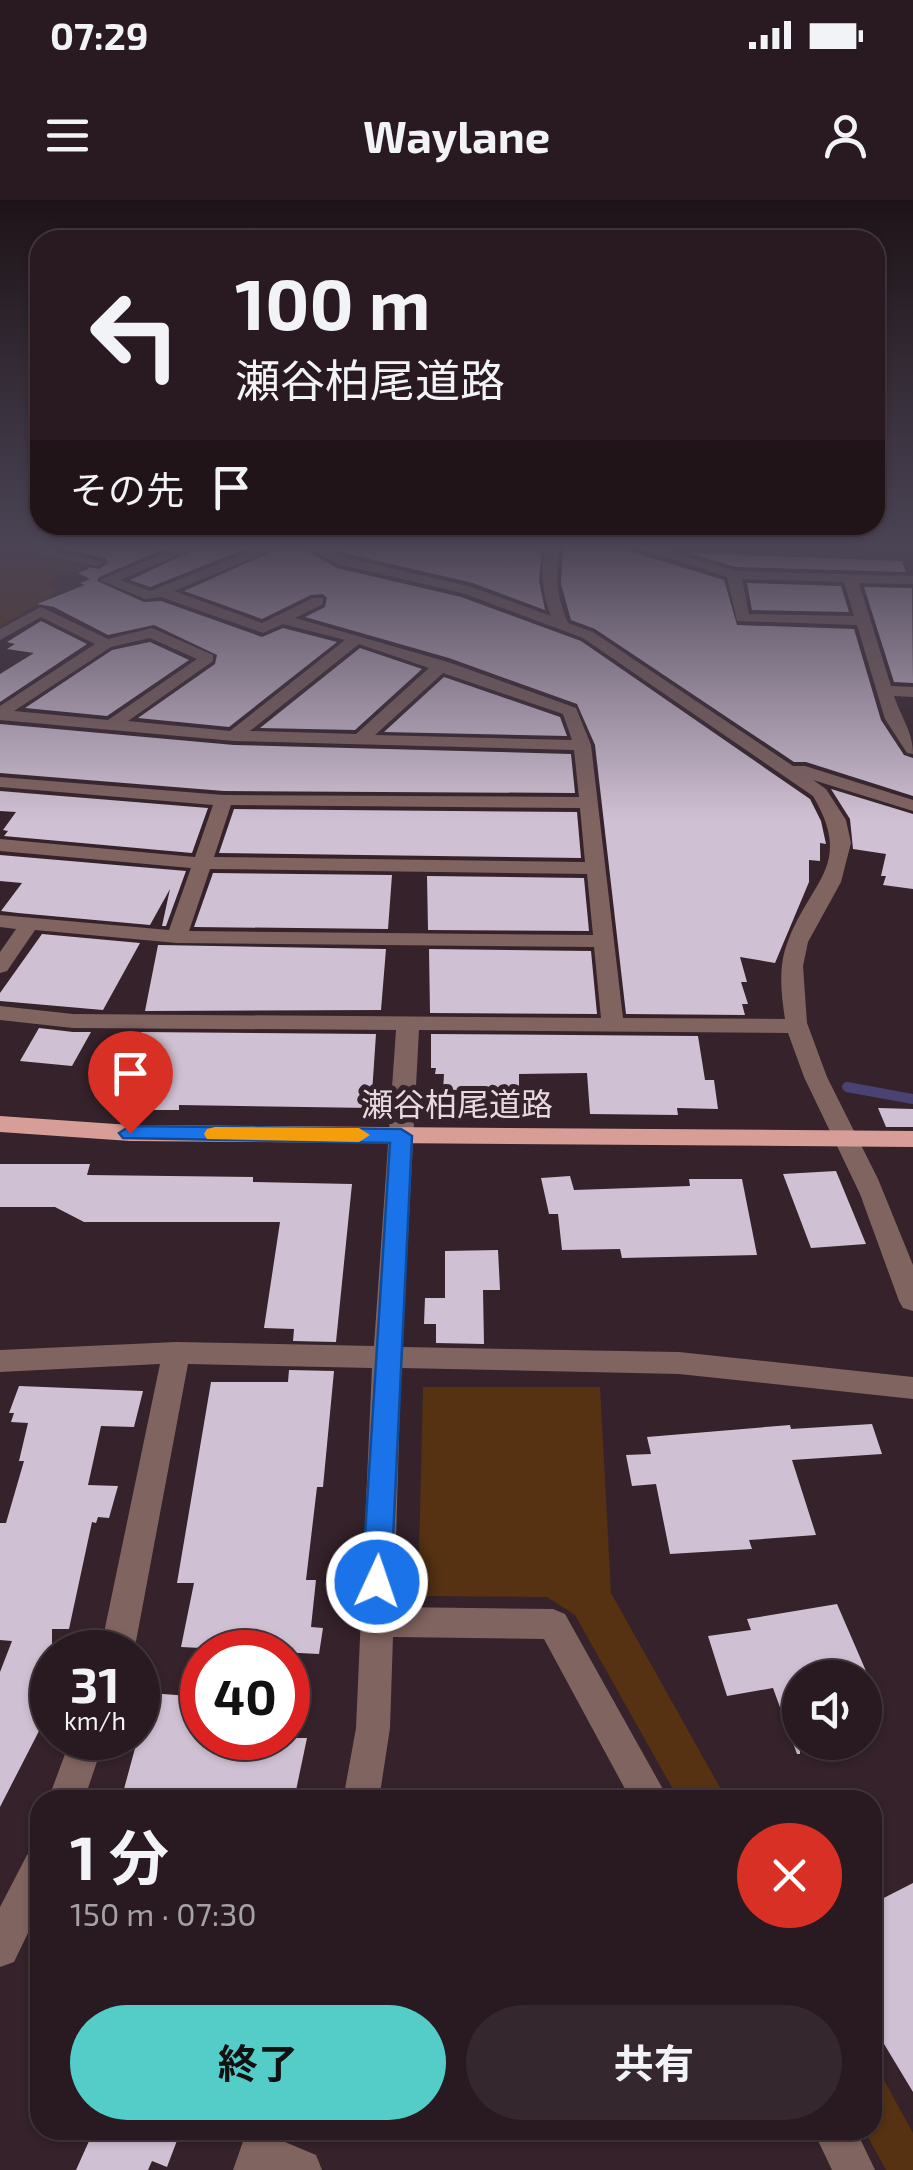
<!DOCTYPE html>
<html lang="ja">
<head>
<meta charset="utf-8">
<style>
	:root { --surface:#281a20; --page:#34272d; --text:#f1f3f6; --muted:#a5a1a5; --line:#44383e; --accent:#54cdc8 }
	body { margin:0; font-family:"Exo 2","Noto Sans JP",sans-serif; background:var(--page); color:var(--text); height:100vh; display:flex; flex-direction:column; font-size:38px; white-space:nowrap }
	* { box-sizing:border-box; margin:0 }
	p { font-size:32px; color:var(--muted) }
	.icon { flex:none; width:55px; height:55px; fill:none; stroke:currentColor; stroke-width:2; stroke-linecap:round; stroke-linejoin:round }
	.map { position:relative; flex:1; overflow:hidden }
	.side { position:absolute; left:30px; top:1590px; width:852px; height:350px; display:flex; flex-direction:column; background:var(--surface); border-radius:30px; box-shadow:0 2px 8px #0004,0 0 0 2px var(--line) }
	.side>* { flex:none }
	.guide { position:absolute; left:30px; top:30px; width:855px; height:305px; border-radius:30px; box-shadow:0 2px 8px #0004,0 0 0 2px var(--line); background:#281a20; color:var(--text); overflow:hidden }
	.buttons { position:absolute; left:782px; top:1460px; display:grid; gap:20px }
	.buttons a { display:grid; place-items:center; width:100px; height:100px; border-radius:50%; background:var(--surface); box-shadow:0 2px 8px #0004,0 0 0 2px var(--line); font-size:50px }
	.speed { position:absolute; left:30px; top:1430px; display:flex; gap:20px; font-size:50px; font-weight:700; text-align:center }
	.speed>* { display:grid; place-content:center; width:130px; height:130px; border-radius:50%; background:var(--surface); box-shadow:0 2px 8px #0004,0 0 0 2px var(--line); line-height:1 }
	.speed small { font-size:25px; font-weight:400 }
	.speed .limit { border:15px solid #d22; background:#fff; color:#111 }
	.pin { position:absolute; display:grid; place-items:center; width:85px; height:85px; color:#fff; margin:-102px -42px; border-radius:50% 50% 50% 0; rotate:-45deg; box-shadow:0 0 10px #0007 }
	.pin .icon { rotate:45deg }
	.me { position:absolute; width:110px; margin:-55px; rotate:3deg; stroke-linejoin:round; filter:drop-shadow(0 0 8px #0008) }
	.turn { display:flex; align-items:center; gap:35px; height:210px; padding:0 40px; font-size:45px }
	.turn .icon { width:130px; height:130px; stroke-width:2.5 }
	.turn b { display:block; font-size:70px; line-height:85px }
	.then { display:flex; align-items:center; height:95px; padding:0 40px; background:#0003; gap:20px; font-size:38px }
	.round { display:grid; place-items:center; flex:none; width:105px; height:105px; border-radius:52px; background:var(--page) }
	.summary { display:flex; align-items:center; justify-content:space-between; height:170px; padding:0 40px }
	h1 { font-size:60px; font-weight:700; line-height:75px }
	.primary-button { display:flex; gap:20px; margin-top:auto; padding:20px 40px }
	.primary-button a { flex:1; height:115px; border-radius:60px; background:var(--accent); color:#111; font-size:40px; font-weight:700; line-height:115px; text-align:center }
	.primary-button a+a { background:var(--page); color:var(--text) }
	.status { display:flex; justify-content:space-between; align-items:center; height:70px; padding:0 50px; background:var(--surface); direction:ltr }
	.status svg { height:28px; fill:currentColor }
	header { display:flex; justify-content:space-between; align-items:center; height:130px; padding:0 40px; background:var(--surface); font-size:45px; font-weight:700 }
	.map>svg:first-child { display:block }
</style>
</head>
<body>
<div class="status"><b>07:29</b><svg viewBox="0 0 49 12"><path d="M0 12V9h3v3zM5 12V6h3v6zM10 12V3h3v9zM15 12V0h3v12zM26 1h20v11H26zM47 4h2v5h-2z"/></svg></div>
<header><svg class="icon" aria-label="menu" viewBox="0 0 24 24"><path d="M4 6h16M4 12h16M4 18h16"/></svg>Waylane<svg class="icon" aria-label="person" viewBox="0 0 24 24"><circle cx="12" cy="8" r="4"/><path d="M4 21q1-7 8-7t8 7"/></svg></header>
<div class="map">
<svg width="913" height="1970" viewBox="0 0 913 1970">
	<rect width="100%" height="100%" fill="#35222a"/>
	<!-- green -->
	<path fill="#563212" d="M0,345L5,348L92,363L73,373L62,372L48,383L58,391L0,427Z
		M423,1187H600L611,1393L727,1600H679L575,1415L547,1397L418,1396Z
		M873,1860L913,1933V1970H886L864,1930H872Z"/>
	<g fill="none" stroke-linecap="round" stroke-linejoin="round">
		<!-- stream -->
		<path stroke="#494374" stroke-width="10" d="M847,887L913,899"/>
	</g>
	<!-- building -->
	<path fill="#d0c0d3" d="M50,345H174L99,377L97,381L144,402L161,401L262,437L283,428L337,442L229,527L138,518L215,464L217,455L154,425L108,435L54,407L37,404L85,385L80,383L90,379L78,373L89,369L86,367L99,369L108,363L105,358Z
		M204,345H256L150,387L130,380Z
		M287,345H296L337,368L461,397L581,441L810,599L821,621L826,644L820,643V661L809,660V682L775,763L740,757L747,782H741L748,804H742L745,815L626,814L595,545L577,504L449,458L305,417L325,407L327,398L323,394L311,395L262,419L184,391Z
		M326,345L542,346L539,381L545,410L473,383L348,354Z
		M563,345L619,348L724,380L737,425L854,429L881,520L904,555L913,558V596L806,562H794L595,429L571,420L561,384Z
		M687,353L902,361L906,372L736,367Z
		M747,383L841,386L849,412L752,410Z
		M864,387L912,388L913,483L894,482Z
		M41,421L87,444L0,502V474L34,453L7,449L15,444L7,442Z
		M150,442L189,460L107,516L25,508L112,450Z
		M360,448L422,469L355,530L260,528Z
		M444,477L560,517L567,536L384,532Z
		M0,524L234,545L571,554L575,593L224,591L0,573Z
		M831,589L913,614V689L883,685L886,676H881L886,654L853,649L850,619Z
		M0,591L208,608L192,653L4,636L8,631L3,630L16,612L0,611Z
		M234,609L577,612L581,658L219,653Z
		M0,655L186,671L166,726H162L170,689L150,725L18,713L1,711L22,683L0,681Z
		M213,673L392,675L388,729L194,727Z
		M427,676L584,678L589,731L428,730Z
		M42,734L140,743L103,810L0,801V793Z
		M158,745L386,749L381,810L145,811Z
		M429,749L591,751L597,814L430,813Z
		M39,828L73,832H91L72,866L20,861Z
		M141,832L376,834L371,908L179,905V910H124Z
		M431,834L698,836L705,880H714L718,909L677,908L678,915L590,914L587,873L519,874V911L442,910L444,874H435L436,868H431Z
		M878,908L913,909V927H886Z
		M0,964H90L87,975L253,977V982L352,984L336,1142L293,1141L294,1129L264,1128L280,1022H84L55,1007H0Z
		M836,971L866,1044L811,1048L783,974Z
		M570,976L574,990L690,986L689,979H742L757,1055L622,1058L620,1049L562,1050L558,1014H549L541,978Z
		M498,1050L500,1090H483L484,1144L436,1143V1124H424L425,1098H445V1051Z
		M289,1170L334,1171L323,1287H317L306,1380H316L311,1427L323,1428L319,1454L181,1447L194,1383H177L211,1182H288Z
		M19,1186L143,1191L134,1227L101,1226L88,1285L118,1286L109,1318L98,1317L96,1323L92,1322L69,1429H52V1484L37,1528L40,1529L0,1607V1472L12,1441L0,1440V1323H6L24,1261H19L28,1223L11,1222L14,1213H9Z
		M872,1224L882,1254L792,1260L816,1335L749,1340L752,1349L670,1354L656,1284L632,1286L626,1255L651,1254L647,1237L790,1225L791,1229Z
		M837,1404L869,1478H800V1554H797L773,1488L727,1496L708,1436L751,1430L747,1419Z
		M150,1493L202,1497V1538H307L294,1600H121Z
		M913,1683V1892L872,1824V1704Z
		M94,1930H181L167,1967L152,1961L148,1970H76Z"/>
	<g fill="none" stroke-linecap="round" stroke-linejoin="round">
		<!-- minor -->
		<path fill="#806460" fill-rule="evenodd" d="M0,345H26L104,362L97,366Z
			M183,345H201L120,380L150,391L266,345H284L174,391L262,423L313,398H323V404L295,418L448,462L576,508L591,545L623,818L785,819C781,793 778,766 788,741C811,680 854,665 813,596L583,438L462,393L338,364L299,345H317L347,358L472,387L551,416C541,391 541,371 546,345H560C555,374 556,395 568,423L593,432L793,566H805L913,600V611L813,580L826,589L846,620L851,643L841,682L808,742L803,766L807,823L827,877L878,979L913,1065V1111L903,1108L899,1101L860,994L804,877L788,833L419,830L402,1147L679,1152L913,1177V1199L679,1174L401,1168L394,1407L553,1409L565,1414L669,1600H631L544,1439L393,1437L390,1528L379,1600H343L356,1528L372,1168L188,1164L134,1452H100L160,1164L0,1172V1150L176,1142L374,1146L396,830L73,828L0,820V806L73,814L601,818L594,747L177,743L35,730L7,771L0,773V752L16,729L0,727V715L169,730L191,668L0,651V639L195,657L213,605L0,587V577L224,595L579,597L574,550L234,541L0,520V506L95,444L41,417L0,440V429L41,407L108,439L152,428L213,455V461L128,521L230,531L345,440L283,424L263,433L161,397L145,399L100,380ZM150,438L197,459L108,520L14,511L111,447ZM359,444L429,468L356,534L250,531ZM443,473L563,514L572,540L375,535ZM231,605L580,608L585,662L214,657ZM210,669L587,674L593,735L189,731Z
			M629,345H649L735,371L913,376V384L859,383L891,486L913,487V497L894,496C901,517 913,532 913,554L907,553L885,519L857,425L737,421L727,377ZM742,379L844,382L854,416L749,414Z
			M71,1538H105L84,1600H48Z
			M40,1649V1708L14,1762L0,1767V1707L27,1655Z
			M247,1930H289L285,1942L316,1955L322,1970H233Z
			M813,1930H856L875,1970H832Z"/>
		<!-- major -->
		<path fill="#d79e98" fill-rule="evenodd" d="M0,916L130,925L913,931V947L130,941L0,932Z"/>
	</g>
	<!-- sky -->
	<linearGradient id="sky" x2="0" y2="1"><stop stop-color="#1d1317"/><stop offset="0.56" stop-color="#4b4455"/><stop offset="1" stop-color="#4b4455" stop-opacity="0"/></linearGradient>
	<rect width="913" height="621" fill="url(#sky)"/>
	<!-- route -->
	<path fill="#1a73e8" stroke="#114b97" stroke-width="2.5" d="M130,926L401,929L412,936L391,1382L387,1392L377,1395L366,1392L362,1382L390,943L123,938L119,933Z"/>
	<!-- slow -->
	<path fill="#f59e0b" d="M215,927L359,928L370,935L359,942L207,939L204,934L207,929Z"/>
	<g text-anchor="middle" dominant-baseline="central" stroke-width="10" stroke-linejoin="round" paint-order="stroke">
		<!-- street labels -->
		<g font-size="32" fill="#e7dadf" stroke="#35222a">
			<text x="457" y="903">瀬谷柏尾道路</text>
		</g>
	</g>
</svg>
<div class="buttons">
<a><svg class="icon" aria-label="sound" viewBox="0 0 24 24"><path d="M4 9h4l5-4v14l-5-4H4zM17 9q2 3 0 6"/></svg></a>
</div>
<div class="speed"><div>31<small>km/h</small></div><div class="limit">40</div></div>
<div class="pin" style="left:130px;top:933px;background:#d93025"><svg class="icon" aria-label="arrive" viewBox="0 0 24 24"><path d="M6 21V4h12l-3 4 3 4H6"/></svg></div>
<svg class="me" style="left:377px;top:1382px" viewBox="-20 -20 40 40"><circle r="17" fill="#1a73e8" stroke="#fff" stroke-width="3"/><path d="M0-11L8 9 0 5-8 9z" fill="#fff"/></svg>
<div class="guide">
<div class="turn"><svg class="icon" aria-label="left" viewBox="0 0 24 24"><path d="M17 20v-9H6M10 6l-5 5 5 5"/></svg><div><b>100 m</b>瀬谷柏尾道路</div></div>
<div class="then">その先<svg class="icon" aria-label="arrive" viewBox="0 0 24 24"><path d="M6 21V4h12l-3 4 3 4H6"/></svg></div>
</div>
<section class="side">
<div class="summary"><div><h1>1 分</h1><p>150 m · 07:30</p></div><a class="round" style="background:#d93025;color:#fff"><svg class="icon" aria-label="close" viewBox="0 0 24 24"><path d="M6 6l12 12M18 6L6 18"/></svg></a></div>
<div class="primary-button"><a>終了</a><a>共有</a></div>
</section>
</div>
</body>
</html>
